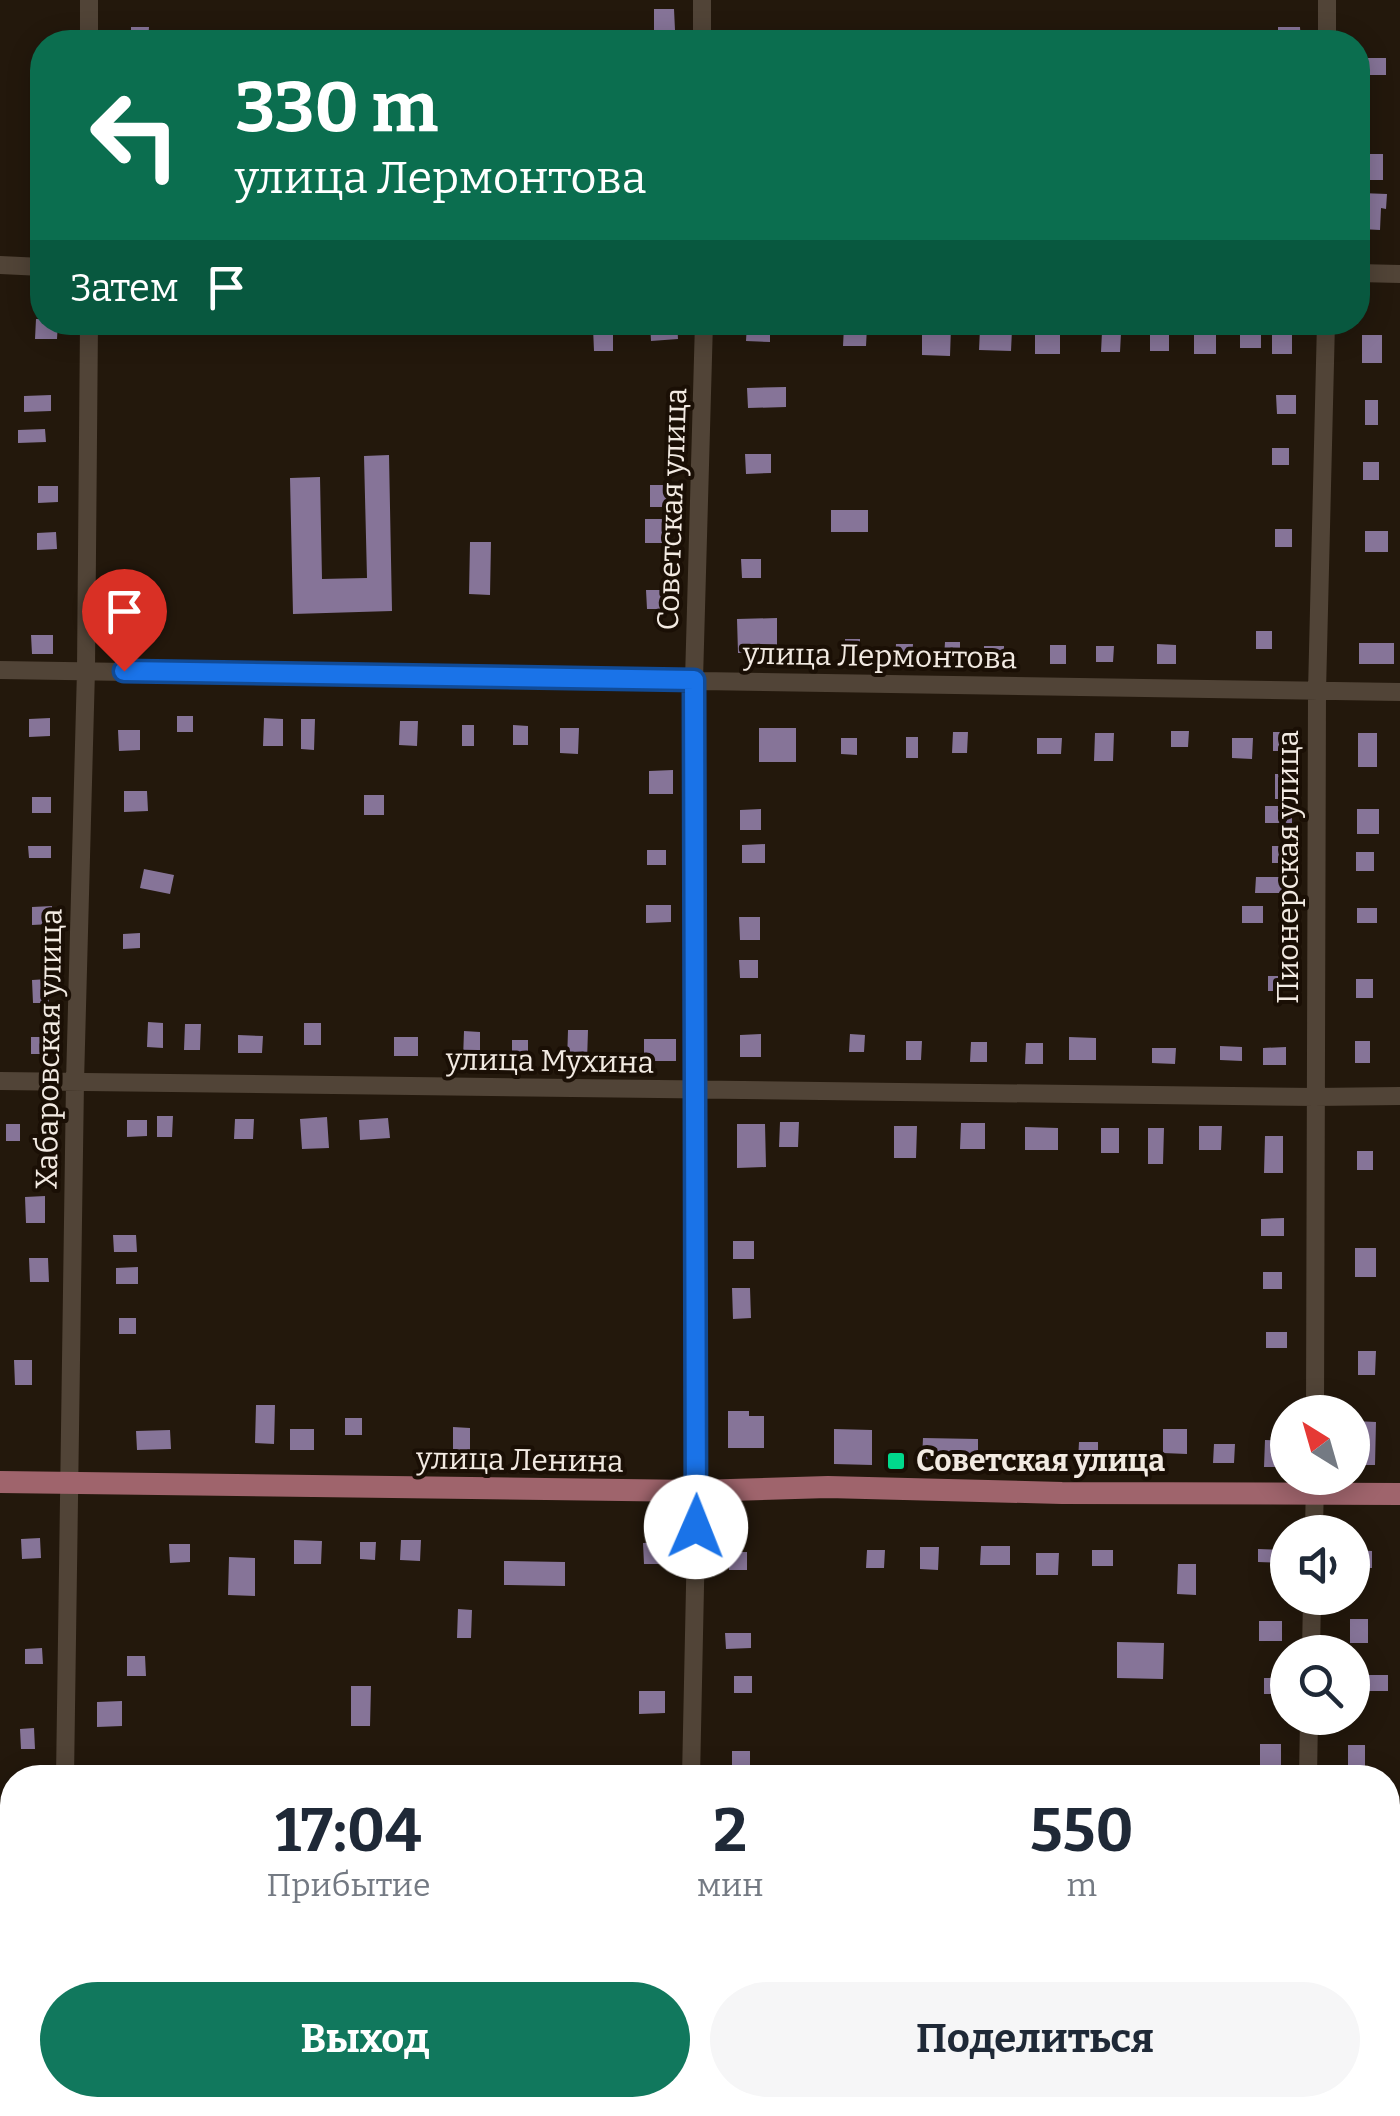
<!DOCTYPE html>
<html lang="ru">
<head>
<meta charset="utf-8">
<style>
	:root { --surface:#fff; --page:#f6f6f7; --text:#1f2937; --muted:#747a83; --accent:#11785d }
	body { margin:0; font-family:Bitter,serif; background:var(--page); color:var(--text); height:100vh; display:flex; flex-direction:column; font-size:38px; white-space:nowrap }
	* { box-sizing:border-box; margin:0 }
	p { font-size:32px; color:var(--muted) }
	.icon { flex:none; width:55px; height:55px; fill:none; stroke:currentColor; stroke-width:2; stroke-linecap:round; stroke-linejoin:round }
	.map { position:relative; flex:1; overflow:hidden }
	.details { position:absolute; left:0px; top:1765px; width:1400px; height:352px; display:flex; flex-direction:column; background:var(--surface); border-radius:40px 40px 0 0; box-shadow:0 5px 25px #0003 }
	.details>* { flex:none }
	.guide { position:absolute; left:30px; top:30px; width:1340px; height:305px; border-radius:40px; box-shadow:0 5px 25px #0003; background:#0b6e4f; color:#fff; overflow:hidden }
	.needle { width:65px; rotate:323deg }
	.tools { position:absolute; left:1270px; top:1395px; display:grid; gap:20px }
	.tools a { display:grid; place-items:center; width:100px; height:100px; border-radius:50%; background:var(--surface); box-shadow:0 5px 25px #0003; font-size:50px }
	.pin { position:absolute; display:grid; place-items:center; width:85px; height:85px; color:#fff; margin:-102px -42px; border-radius:50% 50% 50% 0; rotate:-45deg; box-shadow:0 0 10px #0007 }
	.pin .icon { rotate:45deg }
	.me { position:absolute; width:110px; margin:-55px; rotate:1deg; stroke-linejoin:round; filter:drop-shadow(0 0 8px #0008) }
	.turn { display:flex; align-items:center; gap:35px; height:210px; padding:0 40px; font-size:45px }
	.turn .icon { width:130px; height:130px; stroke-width:2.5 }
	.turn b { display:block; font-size:70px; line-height:85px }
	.then { display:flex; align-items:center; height:95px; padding:0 40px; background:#0003; gap:20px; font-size:38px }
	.eta { display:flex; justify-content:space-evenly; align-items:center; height:170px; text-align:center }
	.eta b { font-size:60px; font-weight:700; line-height:70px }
	.primary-button { display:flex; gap:20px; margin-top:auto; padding:20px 40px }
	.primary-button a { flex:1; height:115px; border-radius:60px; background:var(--accent); color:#fff; font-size:40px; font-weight:700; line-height:115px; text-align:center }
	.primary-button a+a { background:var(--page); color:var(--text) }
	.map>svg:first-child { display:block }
</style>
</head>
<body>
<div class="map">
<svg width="1400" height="2116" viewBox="0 0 1400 2116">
	<rect width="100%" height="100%" fill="#23180c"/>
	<!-- building -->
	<path fill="#867498" d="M654,9H674L675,30H654Z
		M131,27H149L148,42H131Z
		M1278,27H1300L1301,42H1278Z
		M1367,58H1386V75H1366Z
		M1364,154H1383V180H1364Z
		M1361,193L1387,194L1386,209L1381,208L1380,230L1361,229Z
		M36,319H42V322H58L57,339H35Z
		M650,322H677L678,339L651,341Z
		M747,324L770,325V342L746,341Z
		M844,326L867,327L866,346H843Z
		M1150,326H1169V351H1150Z
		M922,327H951L950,356L922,355Z
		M593,328H613V351H594Z
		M980,329L1012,330L1011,351L979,350Z
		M1240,329H1261V348H1240Z
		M1194,330H1216V354H1194Z
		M1272,331H1292V354H1272Z
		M1102,332L1121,333L1120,352H1101Z
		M1035,334H1060V354H1035Z
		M1362,335H1382V363H1362Z
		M786,387V407L748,408L747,388Z
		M51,395V411L24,412V396Z
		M1276,395H1296V414H1277Z
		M1365,400H1378V425H1365Z
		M45,429L46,442L18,443V430Z
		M1272,448H1289V465H1272Z
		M745,454H771V473L746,474Z
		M389,455L392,611L293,614L290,478L320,477L322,579L367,578L364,456Z
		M1363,462H1379V480H1363Z
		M650,485H669V507H650Z
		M38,486H58V502L38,503Z
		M831,510H868V532H831Z
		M645,519H664V543H645Z
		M1275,529H1292V547H1275Z
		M1365,531H1388V552H1365Z
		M56,532L57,549L37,550V533Z
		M470,542H491L490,595L469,594Z
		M741,559H761V578H742Z
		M646,590H663V609H647Z
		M777,618V652L738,653L737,619Z
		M1256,631H1272V649H1256Z
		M31,635H53V654H32Z
		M845,639H860V657L845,656Z
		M945,642H960V658H944Z
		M1359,643H1394V664H1359Z
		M896,644H913L912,661H895Z
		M1157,644L1176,645V664H1157Z
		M1050,645H1066V664H1050Z
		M984,646H1004V662H984Z
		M1096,646H1114L1113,662H1096Z
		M177,716H193V732H177Z
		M50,718V736L29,737V719Z
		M264,718L283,719V746H263Z
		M301,719H315L314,750L301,749Z
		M400,721H418L417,746L399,745Z
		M462,725H474V746H462Z
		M513,725L528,726V745H513Z
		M560,728H579L578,754L560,753Z
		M759,728H796V762H759Z
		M118,730H140V750L119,751Z
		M1171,731H1189L1188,747H1171Z
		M953,732H968L967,753H952Z
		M1273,732H1294V751H1273Z
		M1095,733H1114L1113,761H1094Z
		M1358,733H1377V767H1358Z
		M906,737H918V758H906Z
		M841,738H857V755L841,754Z
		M1037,738H1062L1061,754H1037Z
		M1232,738H1253L1252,759L1232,758Z
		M673,770V794H649V771Z
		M1275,774H1295V799H1275Z
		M124,791H147L148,811L124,812Z
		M364,795H384V815H364Z
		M32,797H51V813H32Z
		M1265,806H1292V823H1265Z
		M761,809V830H740V810Z
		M1357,809H1379V834H1357Z
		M765,844V863H742V845Z
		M28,846H51V858H29Z
		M1272,846H1289V863H1272Z
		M647,850H666V865H647Z
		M1356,852H1374V871H1356Z
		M144,869L174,875L170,894L140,888Z
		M1256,877H1282V893H1255Z
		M646,905H671V922L646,923Z
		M52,906V924L32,925V907Z
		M1242,906H1263V923H1242Z
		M1357,908H1377V923H1357Z
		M739,917H760V940H740Z
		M140,933V948L123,949V934Z
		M739,960H758V978H740Z
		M1268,976H1287V991H1268Z
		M48,979L49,1003H33L32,980Z
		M1356,979H1373V998H1356Z
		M148,1022L163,1023V1048L147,1047Z
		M304,1023H321V1045H304Z
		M185,1024H201L200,1050H184Z
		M568,1030H588L587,1062H567Z
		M464,1031L480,1032V1060L463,1059Z
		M761,1034V1057H740V1035Z
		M850,1034L865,1035L864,1052H849Z
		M238,1035L263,1036L262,1053H238Z
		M31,1037H50V1054H31Z
		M394,1037H418V1056H394Z
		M1069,1037L1096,1038V1060H1069Z
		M644,1039H676V1061H644Z
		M512,1040H528V1061H512Z
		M906,1041H922L921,1060H906Z
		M1355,1041H1370V1063H1355Z
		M971,1042H987V1062H970Z
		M1026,1043H1043V1064H1025Z
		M1220,1046L1242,1047V1061L1220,1060Z
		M1286,1047V1065H1263V1048Z
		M1152,1048H1176L1175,1064L1152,1063Z
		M157,1116H173L172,1137H157Z
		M327,1117L329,1148L302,1149L300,1119Z
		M388,1118L390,1138L360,1140L359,1120Z
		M235,1119H254L253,1139H234Z
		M127,1120H147V1136L127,1137Z
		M780,1122H799L798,1147H779Z
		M961,1123H985V1149H960Z
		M6,1124H20V1141H6Z
		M737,1124H765L766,1167L737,1168Z
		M894,1126H917L916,1158H894Z
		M1199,1126H1222L1221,1150H1199Z
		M1025,1127L1058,1128V1150H1025Z
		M1101,1128H1119V1153H1101Z
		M1148,1128H1164L1163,1164H1148Z
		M1265,1136H1283V1173H1264Z
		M1357,1151H1373V1170H1357Z
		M45,1196V1223H26L25,1197Z
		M1284,1218V1236H1261V1219Z
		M113,1235H136L137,1252H114Z
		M733,1241H754V1259H733Z
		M1355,1248H1376V1277H1355Z
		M29,1258H48L49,1282H30Z
		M138,1267V1284H116V1268Z
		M1263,1272H1282V1289H1263Z
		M732,1288H750L751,1318L733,1319Z
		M119,1318H136V1334H119Z
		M1266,1332H1287V1348H1266Z
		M1358,1351H1376L1375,1375H1358Z
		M14,1360H32V1385H15Z
		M256,1405H275L274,1444L255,1443Z
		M728,1411H749V1416H764V1448H728Z
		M345,1418H362V1435H345Z
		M1355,1421L1376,1422L1375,1465H1354Z
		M453,1427L470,1428V1454H453Z
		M290,1429H314V1450H290Z
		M834,1429L872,1430V1465L834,1464Z
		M1163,1429H1187V1454L1163,1453Z
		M170,1430L171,1449L137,1450L136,1431Z
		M923,1438L978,1439V1460L922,1459Z
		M1265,1440L1287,1441V1467H1264Z
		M1079,1442H1098V1461H1078Z
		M1214,1444H1235L1234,1463H1213Z
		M40,1538L41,1558L22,1559L21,1539Z
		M294,1540L322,1541L321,1564H294Z
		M401,1540H421L420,1561L400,1560Z
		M360,1542H376L375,1560L360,1559Z
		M669,1542V1564H644L643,1543Z
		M169,1544H190V1562L170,1563Z
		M981,1546H1010V1565H980Z
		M920,1547H939L938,1570L920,1569Z
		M1258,1549L1285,1550V1563L1258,1562Z
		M867,1550H885L884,1568H866Z
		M1092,1550H1113V1566H1092Z
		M1352,1550L1372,1551V1568H1352Z
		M729,1552H747V1570H729Z
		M1036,1553H1059L1058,1575H1036Z
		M229,1557L255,1558V1596L228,1595Z
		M504,1561L565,1562V1586L504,1585Z
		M1178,1564H1196V1595L1177,1594Z
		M458,1609L472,1610L471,1638H457Z
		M1350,1619H1368V1643H1350Z
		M1259,1621H1282V1641H1259Z
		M725,1633H751V1648L726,1649Z
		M1117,1642L1164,1643L1163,1679L1117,1678Z
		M42,1648L43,1664H25V1649Z
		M127,1656H145L146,1676H127Z
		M1368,1675H1388V1691H1368Z
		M734,1676H752V1693H734Z
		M1264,1678H1281V1694H1264Z
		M351,1686H371L370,1726H351Z
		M639,1691H665V1713L639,1714Z
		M122,1701V1726L97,1727V1702Z
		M34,1728L35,1749H21L20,1729Z
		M1260,1744H1281V1770H1260Z
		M1348,1745H1365V1768H1348Z
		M732,1751H750V1768L732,1769Z
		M636,1766H664V1778H637Z"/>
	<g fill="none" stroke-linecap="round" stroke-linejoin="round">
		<!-- minor -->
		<path stroke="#514437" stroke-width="18" d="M89,0V42
			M702,0V42
			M1327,0V42
			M0,265L42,267
			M1358,273L1400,274
			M0,670L1400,692
			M0,1081L1314,1097L1400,1096
			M1315,1412L1317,692L1326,322
			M1314,1532L1315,1478
			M1311,1652L1312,1598
			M65,1778L75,1082L86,670L89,322
			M691,1778L697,1491L694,1090V680L704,322
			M1308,1778L1309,1718
			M0,1895L12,1896
			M1388,1906H1400
			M66,2105V2116
			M1307,2105V2116
			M685,2116V2105"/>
		<!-- major -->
		<path stroke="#9f646c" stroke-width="22" d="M0,1482L697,1491L828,1487L1062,1493L1400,1494"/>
	</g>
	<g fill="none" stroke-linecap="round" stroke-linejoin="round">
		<defs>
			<path id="route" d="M124,671L694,680L696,1527"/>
		</defs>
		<!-- route casing -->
		<use href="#route" stroke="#114b97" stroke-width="25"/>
		<!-- route -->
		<use href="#route" stroke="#1a73e8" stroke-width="18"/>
	</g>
	<!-- markers -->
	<rect fill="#00d98c" stroke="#1a0f05" stroke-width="4" x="886" y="1451" width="20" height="20" rx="5"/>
	<g text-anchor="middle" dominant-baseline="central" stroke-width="8" stroke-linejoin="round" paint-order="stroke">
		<!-- street labels -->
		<g font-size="30" fill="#f2eae2" stroke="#1a0f05">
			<text transform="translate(672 509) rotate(-88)">Советская улица</text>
			<text transform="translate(880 656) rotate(1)">улица Лермонтова</text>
			<text transform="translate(1288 867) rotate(-90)">Пионерская улица</text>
			<text transform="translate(49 1049) rotate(-89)">Хабаровская улица</text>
			<text transform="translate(550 1061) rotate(1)">улица Мухина</text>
			<text transform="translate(520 1460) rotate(1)">улица Ленина</text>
		</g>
		<!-- poi labels -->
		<g font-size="30" font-weight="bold" fill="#f2eae2" stroke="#1a0f05" text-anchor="start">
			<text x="916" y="1461">Советская улица</text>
		</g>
	</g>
</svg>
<div class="tools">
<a><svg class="needle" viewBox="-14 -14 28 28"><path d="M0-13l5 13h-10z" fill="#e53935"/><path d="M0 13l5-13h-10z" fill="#747a83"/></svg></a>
<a><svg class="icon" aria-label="sound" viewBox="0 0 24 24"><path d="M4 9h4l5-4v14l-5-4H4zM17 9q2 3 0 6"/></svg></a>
<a><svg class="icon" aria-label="search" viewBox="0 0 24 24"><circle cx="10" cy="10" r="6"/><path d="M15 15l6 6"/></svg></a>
</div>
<div class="pin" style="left:124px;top:671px;background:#d93025"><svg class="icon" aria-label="arrive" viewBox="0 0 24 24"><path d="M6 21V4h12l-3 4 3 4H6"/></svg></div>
<svg class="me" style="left:696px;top:1527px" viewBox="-20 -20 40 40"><circle r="19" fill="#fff"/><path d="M0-13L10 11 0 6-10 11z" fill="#1a73e8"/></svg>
<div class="guide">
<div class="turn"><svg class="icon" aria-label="left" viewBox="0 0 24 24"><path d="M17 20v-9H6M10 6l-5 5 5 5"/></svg><div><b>330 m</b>улица Лермонтова</div></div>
<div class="then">Затем<svg class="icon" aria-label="arrive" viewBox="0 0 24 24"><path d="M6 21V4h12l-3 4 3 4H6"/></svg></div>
</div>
<section class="details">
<div class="eta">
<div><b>17:04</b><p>Прибытие</p></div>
<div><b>2</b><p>мин</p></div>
<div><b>550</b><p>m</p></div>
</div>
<div class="primary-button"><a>Выход</a><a>Поделиться</a></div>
</section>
</div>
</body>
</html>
